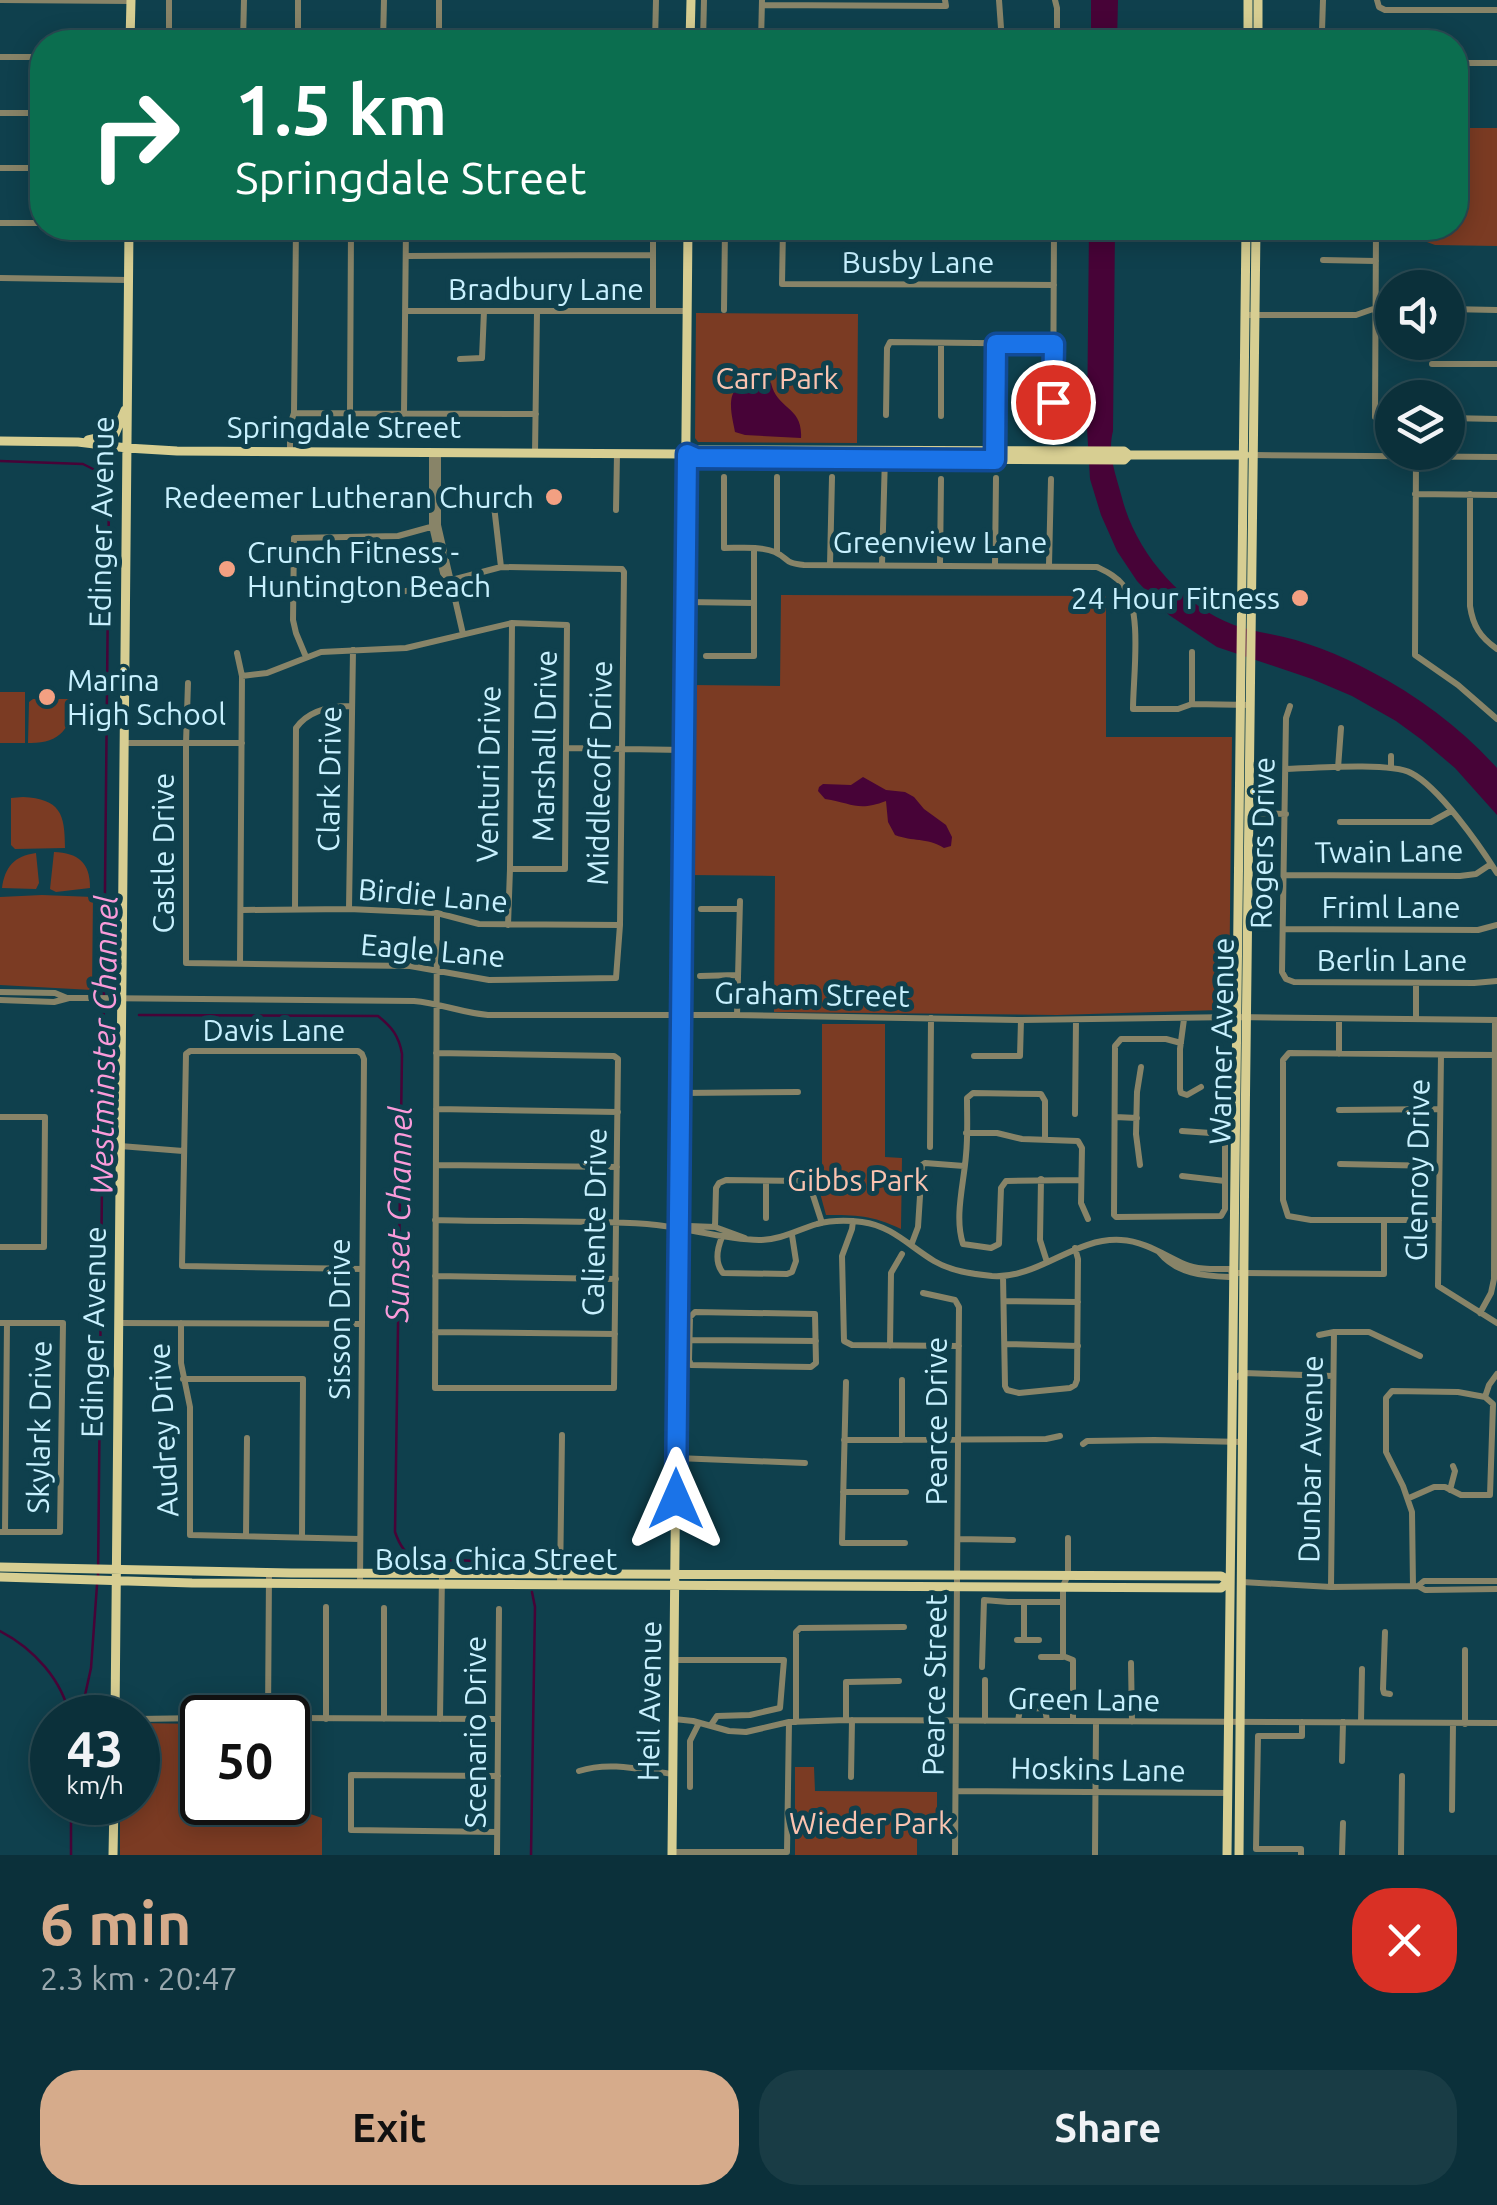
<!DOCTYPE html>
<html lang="en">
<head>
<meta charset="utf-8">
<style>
	:root { --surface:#0b303a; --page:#193c45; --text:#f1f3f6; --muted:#9aa9af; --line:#2b4b54; --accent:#d6ab8b }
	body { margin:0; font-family:Ubuntu,sans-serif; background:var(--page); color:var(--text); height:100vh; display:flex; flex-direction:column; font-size:38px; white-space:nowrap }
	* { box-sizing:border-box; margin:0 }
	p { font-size:32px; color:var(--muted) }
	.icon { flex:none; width:55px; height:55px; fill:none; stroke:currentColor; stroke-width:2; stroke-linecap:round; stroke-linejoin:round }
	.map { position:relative; height:1855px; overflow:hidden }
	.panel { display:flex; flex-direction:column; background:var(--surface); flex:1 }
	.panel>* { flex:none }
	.hud { position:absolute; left:30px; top:30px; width:1438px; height:210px; border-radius:40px; box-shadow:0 5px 25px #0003,0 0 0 2px var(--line); background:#0b6e4f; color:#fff; overflow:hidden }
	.tools { position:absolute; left:1375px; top:270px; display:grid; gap:20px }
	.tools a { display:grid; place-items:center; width:90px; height:90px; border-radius:50%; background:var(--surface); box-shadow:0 5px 25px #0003,0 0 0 2px var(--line); font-size:50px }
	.speed { position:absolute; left:30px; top:1695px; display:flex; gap:20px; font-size:50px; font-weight:700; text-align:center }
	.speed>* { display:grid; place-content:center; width:130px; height:130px; border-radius:50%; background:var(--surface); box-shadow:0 5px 25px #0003,0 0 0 2px var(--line); line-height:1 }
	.speed small { font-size:25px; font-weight:400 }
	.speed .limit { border:5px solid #111; border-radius:15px; background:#fff; color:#111 }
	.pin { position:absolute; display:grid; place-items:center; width:85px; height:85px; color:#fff; margin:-42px; border:5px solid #fff; border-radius:50%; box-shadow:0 2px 10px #0007 }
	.me { position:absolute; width:110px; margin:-55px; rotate:0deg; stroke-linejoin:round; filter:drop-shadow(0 0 8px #0008) }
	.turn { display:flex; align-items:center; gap:35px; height:210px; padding:0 40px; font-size:45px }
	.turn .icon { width:130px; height:130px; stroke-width:2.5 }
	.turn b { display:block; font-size:70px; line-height:85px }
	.round { display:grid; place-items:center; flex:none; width:105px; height:105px; border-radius:40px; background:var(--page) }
	.summary { display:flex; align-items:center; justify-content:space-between; height:170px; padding:0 40px }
	h1 { font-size:60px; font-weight:700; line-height:75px; color:var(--accent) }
	.action { display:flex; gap:20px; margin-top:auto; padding:20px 40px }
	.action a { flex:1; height:115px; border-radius:40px; background:var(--accent); color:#111; font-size:40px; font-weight:700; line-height:115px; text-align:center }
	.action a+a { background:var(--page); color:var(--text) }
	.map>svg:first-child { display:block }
</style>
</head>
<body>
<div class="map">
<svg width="1497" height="1855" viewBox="0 0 1497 1855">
	<rect width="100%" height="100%" fill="#0f404d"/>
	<!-- green -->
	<path fill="#7b3b23" d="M1455,127L1457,128H1497V246L1435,245L1389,228H1455Z
		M696,313L858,314L857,443L698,442L695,438Z
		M781,595L1106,596V737H1232L1229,1002L1225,1008L1220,1010L1057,1015L774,1012L775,876L690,875L692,685L780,686Z
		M0,692H25V743H0Z
		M33,699H73C72,729 59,744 28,743L29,702Z
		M23,797C60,799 65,813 65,848L15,849L11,845V798Z
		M54,852C78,853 90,862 90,888L56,892L50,889Z
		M36,853L39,883L36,889L2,888C5,867 14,856 36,853Z
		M42,895L93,897L92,990L0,985V897Z
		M822,1024H885V1157L902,1158L901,1229C872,1215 856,1215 826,1215L817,1182L822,1177Z
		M138,1723L202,1724V1802L279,1803L322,1818V1855H120V1803L138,1802Z
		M795,1767H814L815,1791L937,1792V1834H917V1855H795Z"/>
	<!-- water -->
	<path fill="#470337" d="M1091,0H1118L1117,42H1091Z
		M1089,228H1115L1113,431C1107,454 1116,475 1122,498C1136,552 1180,604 1234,625C1246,629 1258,632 1270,634C1304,640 1340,655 1370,671C1418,696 1461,728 1497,768V815L1455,768L1422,740L1396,721L1352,696L1312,679L1217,647L1169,615L1137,581L1117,551L1101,515L1090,479L1087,428Z
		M762,380L771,383C777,410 803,406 801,438L745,435L735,432C733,420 726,398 737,388C743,383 755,384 762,380Z
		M863,777L886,790L905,792L914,797L924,809L946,825L952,837L951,846L944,848C926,837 913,842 895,835L888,822L886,801C858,812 852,803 825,799L818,791L819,787L823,784L851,785Z"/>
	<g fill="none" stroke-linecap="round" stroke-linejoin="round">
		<!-- stream -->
		<path stroke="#470337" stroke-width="2.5" d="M0,461L83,464L95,470L109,492L98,1578
			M139,1015L378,1016C392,1027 399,1036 402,1054L395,1532C406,1564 421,1561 451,1560C467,1560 484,1562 499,1563L505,1565
			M0,1631C33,1648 63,1680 70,1718
			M80,1718L91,1668L97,1585
			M71,1855V1802
			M531,1855L535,1607L532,1592"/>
		<!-- minor -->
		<path stroke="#888468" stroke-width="6" d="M0,0L131,1
			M999,0L1002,42
			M1055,0L1057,8V42
			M1377,0L1379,7L1385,10H1497
			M762,5L946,6L945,0
			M1248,33L1322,31L1323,0
			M439,35L656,36
			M169,36L244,37
			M354,36H383
			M169,42V0
			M243,42L244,0
			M298,42V0
			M383,42L384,0
			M439,42V0
			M655,42L656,0
			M703,42L704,0
			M761,42L762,0
			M0,57H42
			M1455,63H1497
			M0,113H42
			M0,168H42
			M0,223H42
			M783,228L782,284L1054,285
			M783,228L1054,229
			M1376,228L1375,417H1392
			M406,256L653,255
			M1323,260L1376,261
			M0,278L129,280
			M1448,309L1497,310
			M724,310L725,228
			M405,311H688
			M653,311V228
			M1245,315H1356L1376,308H1392
			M460,359L482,358L484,311
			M1432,364H1497
			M294,413L536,414
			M350,413L351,228
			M404,414L406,228
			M886,415L887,348L890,342L1053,344
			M941,416V343
			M1448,418L1497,419
			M1053,430L1054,228
			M290,451V425L294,413L296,228
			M432,453V526L443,573L448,579
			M438,453V525L463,634
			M535,453L537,312
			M995,453L996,344
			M1253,455L1497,457
			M1416,457L1415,655L1458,685L1497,719
			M724,477V548C740,548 760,546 775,552C790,559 783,563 804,565L1097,567C1107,572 1116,576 1123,585C1143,610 1133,677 1133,709H1178L1192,704L1250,705
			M1415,494L1497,495
			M1470,494V606C1473,626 1480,637 1497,649
			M493,497L501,567
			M616,510L617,454
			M777,552V477
			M830,565L832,477
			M882,565L885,456
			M940,565L941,479
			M995,565L996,478
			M1049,565L1051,479
			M686,602L754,603
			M1192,652V704
			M237,653L242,676L240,964
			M706,656H754V548
			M306,657L296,633L293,620L294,538L398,536L438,525
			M242,676L267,673L321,652L406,648L512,623L567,625L565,869H510
			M188,683L186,743V963L410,966L489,980L616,978L620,925L624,572L622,569L501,567L414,590L382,594L293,593
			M1290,706L1286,718L1282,972L1286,979L1294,982L1474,983L1497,981
			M124,743H242
			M566,748L683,750
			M1391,756V768
			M1338,768L1341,728
			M1286,769C1313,768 1391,762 1411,773C1439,787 1480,846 1497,873
			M1249,813L1286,814
			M1340,822H1431L1451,811
			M1285,875L1460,876L1476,874L1491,864
			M295,909L296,728C308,711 330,706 351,706
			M349,909L353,650
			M701,909H739
			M242,910L349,909L437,913L479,924L620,925
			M508,925L510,869L512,623
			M1284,929L1478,930L1497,925
			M700,976L737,975
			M0,992L55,993L67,998
			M0,1000L54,1002L69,998H91L414,1001C439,1003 463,1013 488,1015H737L1021,1020L1235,1017L1497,1020
			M737,1015L740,901
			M1416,1018V983
			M1184,1019L1180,1049V1089L1181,1093L1187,1095L1201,1087
			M1181,1043L1166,1039H1121L1115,1046L1114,1215L1116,1217L1221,1216L1225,1209V1134
			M436,1053L614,1056L618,1059L614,1388H435L437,913
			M1339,1054V1019
			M1441,1055L1438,1286L1497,1323
			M974,1056H1020L1021,1020
			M680,1093L798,1092
			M436,1109L618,1112
			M1339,1110L1440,1109
			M1075,1114L1076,1020
			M0,1117H45L44,1247H0
			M1115,1117L1137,1118
			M1182,1131L1225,1134
			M966,1133H997L1022,1139L1078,1141L1082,1148L1081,1203L1088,1219
			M1045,1139V1101L1041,1094L973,1093L967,1098C967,1117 968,1136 966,1155C964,1183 954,1217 963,1244L991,1248L999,1244L1001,1188L1006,1181L1081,1180
			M120,1146L183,1151
			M930,1147L931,1018
			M1340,1164L1439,1166
			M436,1165L617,1167
			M1140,1165L1136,1134L1137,1092L1141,1067
			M1182,1176L1225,1181
			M1041,1179L1040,1240L1047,1262
			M766,1218V1181
			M435,1220C506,1222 577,1220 647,1224C685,1227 721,1239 759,1240C781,1240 797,1230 817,1224C832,1220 846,1220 862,1222C892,1226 909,1246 934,1261C951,1271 972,1274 992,1276C1039,1279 1074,1237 1121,1240C1144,1241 1164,1255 1184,1264C1198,1270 1214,1269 1229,1269L1233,1273
			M1439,1220H1311L1288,1216L1283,1200V1060L1289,1053L1495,1055
			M853,1221L852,1229L842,1256L844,1341L852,1345L959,1346
			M689,1226L715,1227L745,1238
			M715,1227L716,1188L719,1183L726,1180L804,1181L809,1183L822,1223
			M722,1237C717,1249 714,1262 723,1273L787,1274L792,1272L796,1261L792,1235
			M912,1243L918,1227L922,1165L925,1163L964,1166
			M1159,1252C1177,1274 1203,1276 1229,1277L1233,1273H1244L1384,1274V1220
			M435,1276L616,1279
			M1003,1276L1005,1386L1007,1390L1019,1393L1070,1388L1075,1385L1077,1380L1078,1259L1075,1248
			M923,1293L955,1300L959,1307L955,1855
			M1005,1301L1078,1302
			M695,1312L815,1314L816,1363L811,1367L691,1365L689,1360L690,1317Z
			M1480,1313L1491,1293L1494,1279L1495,1020
			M0,1323H63L60,1532H0
			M118,1323L361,1324
			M181,1323V1363L190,1407V1535L360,1539
			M435,1332L615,1334
			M1319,1335L1334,1332H1369L1420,1356
			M690,1340L816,1341
			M1005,1344L1078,1346
			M890,1346L891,1273L902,1254
			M183,1379H303L302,1537
			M1233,1379L1244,1373L1333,1376
			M846,1382L842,1543H905
			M1485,1397L1489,1385L1497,1374
			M844,1440L1046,1439L1060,1436
			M902,1440V1380
			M1083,1444L1087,1441L1154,1440L1243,1442
			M676,1458L805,1463
			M1450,1490L1455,1471L1453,1466
			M843,1492H906
			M1409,1498L1434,1487H1445L1461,1495H1490L1493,1404L1485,1397
			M5,1532L7,1323
			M246,1536L247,1438
			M1068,1538V1575L1063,1586V1656L1073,1660V1721
			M958,1539L1013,1540
			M1242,1582L1331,1587L1418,1586L1425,1590L1497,1589
			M360,1584L364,1059L362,1054L358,1051H190L186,1054L182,1266L362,1269
			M560,1584L562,1435
			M1413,1586L1412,1512L1403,1486L1386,1452V1398L1392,1391L1458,1392L1485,1397
			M1418,1586L1424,1581H1497
			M1331,1587L1334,1332
			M1385,1632L1383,1689L1384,1693L1390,1694
			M1017,1640H1039
			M1024,1640V1602
			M1041,1657H1063
			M674,1660H784L780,1708L750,1715L717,1716L711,1725
			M1131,1663L1132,1722
			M982,1667L984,1600L1008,1602H1063
			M268,1718L269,1573
			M288,1718L498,1719
			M138,1719L202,1718
			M326,1719V1607
			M384,1719V1608
			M440,1719L442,1573
			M674,1719L693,1721L729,1731L746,1732L789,1722L846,1720L1497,1723
			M846,1720V1682L899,1681
			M985,1721V1680
			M1018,1721L1020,1709L1045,1708L1047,1721
			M796,1722V1632L800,1628L904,1627
			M1361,1722L1362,1669
			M1465,1724V1650
			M1342,1761L1343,1722
			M579,1771C610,1761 642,1770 673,1774
			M851,1777L852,1720
			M690,1787V1741L699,1723
			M956,1791L1229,1793
			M1452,1810L1453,1723
			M497,1832L351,1830V1775L498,1776
			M672,1852H787L789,1722
			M497,1855L499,1609
			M1095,1855L1096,1723
			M1301,1855V1849H1256L1258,1736H1302V1722
			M1342,1855L1343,1823
			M1401,1855L1402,1776"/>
		<!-- major -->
		<path stroke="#d7ce92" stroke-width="9" d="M1258,0V42
			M130,42L131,0
			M690,42L691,0
			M1248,42V0
			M88,440L115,434L125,410
			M0,441L78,442L127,448L177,451L687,454L696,458L1124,460L1129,455
			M687,454L697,450H739L1124,451L1129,455H1245
			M0,1567L291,1573L1221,1576L1230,1581
			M0,1577L192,1583L1221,1588L1229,1581
			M115,1718L129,228
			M113,1855L114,1802
			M672,1855L688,228
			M1227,1855L1246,228
			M1239,1855L1245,1136L1256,228"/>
	</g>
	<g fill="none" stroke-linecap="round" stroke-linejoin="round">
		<defs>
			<path id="route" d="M676,1499L687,454L696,458L995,460L996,344H1054L1053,402"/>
		</defs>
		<!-- route casing -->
		<use href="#route" stroke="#114b97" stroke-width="25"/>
		<!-- route -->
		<use href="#route" stroke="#1a73e8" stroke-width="18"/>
	</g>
	<!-- markers -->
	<g fill="#f3a082" stroke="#0f404d" stroke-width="4">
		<circle cx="554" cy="497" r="10"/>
		<circle cx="227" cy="569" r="10"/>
		<circle cx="1300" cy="598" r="10"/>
		<circle cx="47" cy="697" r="10"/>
	</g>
	<g text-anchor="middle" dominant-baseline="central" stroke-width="10" stroke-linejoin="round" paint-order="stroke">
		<!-- street labels -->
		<g font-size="30" fill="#c8f1ff" stroke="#0f404d">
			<text x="918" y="262">Busby Lane</text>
			<text x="546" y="289">Bradbury Lane</text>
			<text x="344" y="427">Springdale Street</text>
			<text transform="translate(101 522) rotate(-89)">Edinger Avenue</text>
			<text x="940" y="542">Greenview Lane</text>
			<text transform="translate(544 746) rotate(-89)">Marshall Drive</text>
			<text transform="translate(599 773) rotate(-89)">Middlecoff Drive</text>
			<text transform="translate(488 774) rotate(-89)">Venturi Drive</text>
			<text transform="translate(329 779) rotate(-89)">Clark Drive</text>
			<text transform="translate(1262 843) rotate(-89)">Rogers Drive</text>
			<text transform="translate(1389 851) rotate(-1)">Twain Lane</text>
			<text transform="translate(163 853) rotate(-90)">Castle Drive</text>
			<text transform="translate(433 895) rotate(5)">Birdie Lane</text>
			<text x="1391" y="907">Friml Lane</text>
			<text transform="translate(433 950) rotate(5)">Eagle Lane</text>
			<text x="1392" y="960">Berlin Lane</text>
			<text transform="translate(812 994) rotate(1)">Graham Street</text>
			<text x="274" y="1030">Davis Lane</text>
			<text transform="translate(1221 1041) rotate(-89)">Warner Avenue</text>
			<text transform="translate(1417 1170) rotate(-89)">Glenroy Drive</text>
			<text transform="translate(594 1222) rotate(-89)">Caliente Drive</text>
			<text transform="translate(339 1319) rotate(-90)">Sisson Drive</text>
			<text transform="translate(93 1332) rotate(-89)">Edinger Avenue</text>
			<text transform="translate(936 1421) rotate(-90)">Pearce Drive</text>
			<text transform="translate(39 1427) rotate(-89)">Skylark Drive</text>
			<text transform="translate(163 1430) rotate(-93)">Audrey Drive</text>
			<text transform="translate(1310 1459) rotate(-89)">Dunbar Avenue</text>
			<text x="496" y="1559">Bolsa Chica Street</text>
			<text transform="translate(934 1685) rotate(-89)">Pearce Street</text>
			<text transform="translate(1084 1699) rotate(1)">Green Lane</text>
			<text transform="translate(649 1701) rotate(-89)">Heil Avenue</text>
			<text transform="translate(475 1732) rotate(-90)">Scenario Drive</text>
			<text transform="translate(1098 1769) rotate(1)">Hoskins Lane</text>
		</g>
		<!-- park labels -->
		<g font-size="30" fill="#fac3b0" stroke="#0f404d">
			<text x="777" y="378">Carr Park</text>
			<text x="858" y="1180">Gibbs Park</text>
			<text x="871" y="1823">Wieder Park</text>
		</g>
		<!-- poi labels -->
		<g font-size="30" fill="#c8f1ff" stroke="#0f404d" text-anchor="end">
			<text x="534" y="497">Redeemer Lutheran Church</text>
			<text x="247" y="552" text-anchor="start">Crunch Fitness -<tspan x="247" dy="34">Huntington Beach</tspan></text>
			<text x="1280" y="598">24 Hour Fitness</text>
			<text x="67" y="680" text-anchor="start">Marina<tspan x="67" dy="34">High School</tspan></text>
		</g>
		<!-- water labels -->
		<g font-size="32" font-style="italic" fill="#fa9bda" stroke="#0f404d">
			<text transform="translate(103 1045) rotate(-89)">Westminster Channel</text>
			<text transform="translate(398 1214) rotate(-89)">Sunset Channel</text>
		</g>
	</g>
</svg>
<div class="tools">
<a><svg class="icon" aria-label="sound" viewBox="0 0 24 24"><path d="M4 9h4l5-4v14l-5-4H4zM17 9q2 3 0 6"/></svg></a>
<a><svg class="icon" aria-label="layers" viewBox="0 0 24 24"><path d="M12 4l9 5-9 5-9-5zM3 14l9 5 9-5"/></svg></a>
</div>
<div class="speed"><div>43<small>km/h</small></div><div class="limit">50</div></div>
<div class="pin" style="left:1053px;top:402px;background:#d93025"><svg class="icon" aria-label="arrive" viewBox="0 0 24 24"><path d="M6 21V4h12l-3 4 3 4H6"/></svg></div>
<svg class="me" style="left:676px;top:1499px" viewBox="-20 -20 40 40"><path d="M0-17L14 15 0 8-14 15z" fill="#1a73e8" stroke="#fff" stroke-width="4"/></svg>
<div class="hud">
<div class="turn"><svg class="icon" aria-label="right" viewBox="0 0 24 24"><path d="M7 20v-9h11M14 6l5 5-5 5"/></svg><div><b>1.5 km</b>Springdale Street</div></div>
</div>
</div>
<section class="panel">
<div class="summary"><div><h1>6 min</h1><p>2.3 km · 20:47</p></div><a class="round" style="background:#d93025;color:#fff"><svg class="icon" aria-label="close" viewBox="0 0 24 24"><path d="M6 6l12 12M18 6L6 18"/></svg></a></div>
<div class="action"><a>Exit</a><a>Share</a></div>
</section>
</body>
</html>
